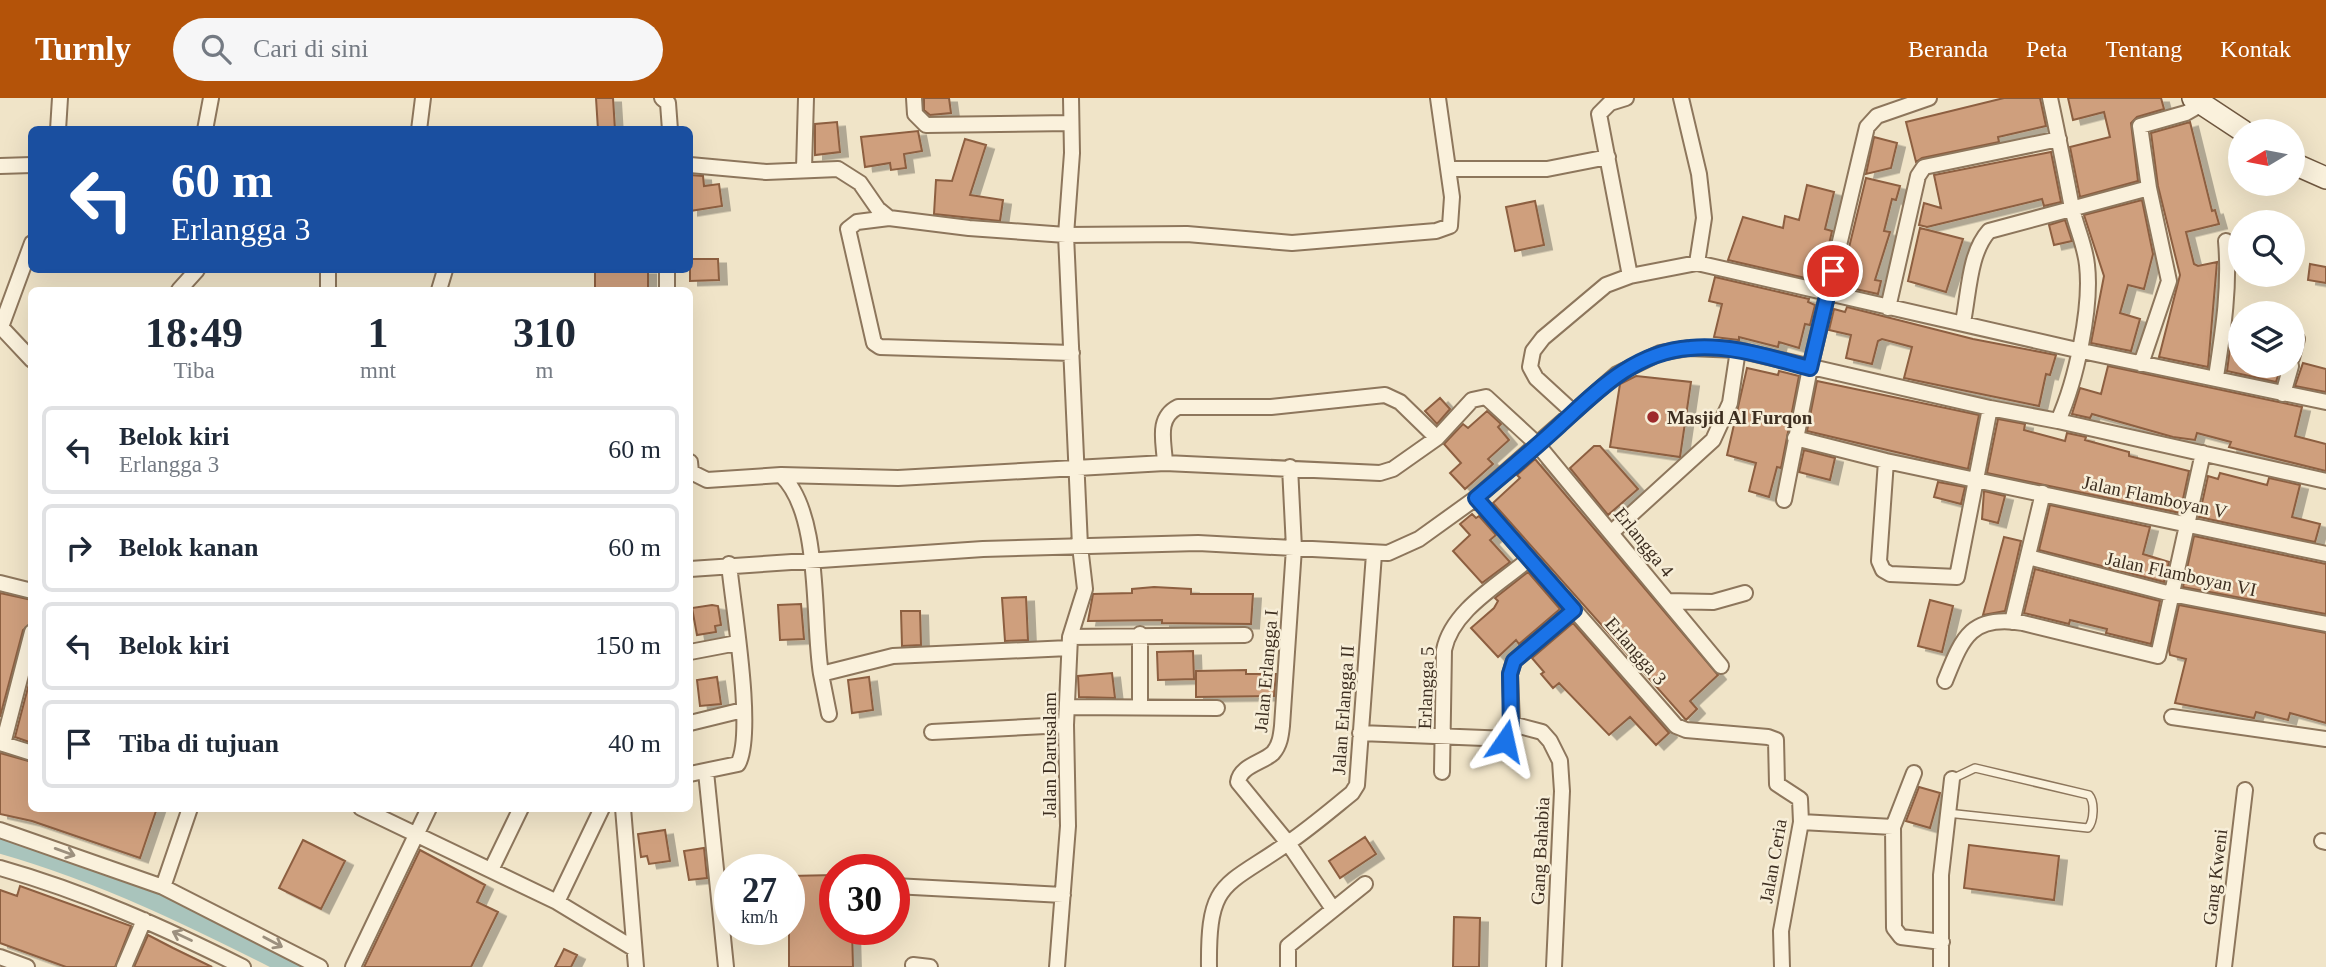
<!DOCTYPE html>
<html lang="id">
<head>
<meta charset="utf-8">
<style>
	:root { --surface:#fff; --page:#f6f6f7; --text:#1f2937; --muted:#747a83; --line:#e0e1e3; --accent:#b45309 }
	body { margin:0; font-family:Georgia,serif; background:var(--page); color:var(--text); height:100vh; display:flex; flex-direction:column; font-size:26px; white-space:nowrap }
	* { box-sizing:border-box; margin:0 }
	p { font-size:23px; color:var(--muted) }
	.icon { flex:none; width:38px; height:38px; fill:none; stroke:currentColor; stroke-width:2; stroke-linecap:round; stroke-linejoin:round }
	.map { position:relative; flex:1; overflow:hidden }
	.panel { position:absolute; left:28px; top:189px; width:665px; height:525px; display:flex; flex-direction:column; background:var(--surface); border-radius:10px; box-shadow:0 7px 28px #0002 }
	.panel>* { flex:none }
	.top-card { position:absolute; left:28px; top:28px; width:665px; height:147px; border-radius:10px; box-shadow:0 7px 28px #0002; background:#1a4fa0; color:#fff; overflow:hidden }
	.needle { width:46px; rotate:260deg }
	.controls { position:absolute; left:2228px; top:21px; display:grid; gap:14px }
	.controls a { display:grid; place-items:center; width:77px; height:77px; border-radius:50%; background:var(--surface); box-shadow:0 7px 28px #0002; font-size:35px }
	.speed { position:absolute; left:714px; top:756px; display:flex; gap:14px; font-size:35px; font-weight:700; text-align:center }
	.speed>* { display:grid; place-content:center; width:91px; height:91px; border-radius:50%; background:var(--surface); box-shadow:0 7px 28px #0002; line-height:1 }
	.speed small { font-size:18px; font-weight:400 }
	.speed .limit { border:10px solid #d22; background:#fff; color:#111 }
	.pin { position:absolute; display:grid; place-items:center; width:60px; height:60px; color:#fff; margin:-30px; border:4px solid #fff; border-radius:50%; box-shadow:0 2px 7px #0007 }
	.me { position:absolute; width:77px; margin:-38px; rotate:11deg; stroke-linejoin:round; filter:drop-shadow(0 0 5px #0008) }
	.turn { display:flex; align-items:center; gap:24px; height:147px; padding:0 28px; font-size:32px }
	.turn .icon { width:91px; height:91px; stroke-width:2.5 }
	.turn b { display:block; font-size:49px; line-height:60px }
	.eta { display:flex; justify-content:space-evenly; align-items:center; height:119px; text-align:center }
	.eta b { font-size:42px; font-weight:700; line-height:49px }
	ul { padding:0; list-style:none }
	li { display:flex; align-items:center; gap:21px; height:88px; margin:0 14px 10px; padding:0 14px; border:4px solid var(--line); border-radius:10px }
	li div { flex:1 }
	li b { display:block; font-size:26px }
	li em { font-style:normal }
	header { display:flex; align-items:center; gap:42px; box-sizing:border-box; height:98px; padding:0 35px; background:var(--accent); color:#fff }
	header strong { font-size:33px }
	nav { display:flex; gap:38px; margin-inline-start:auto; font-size:24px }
	.search { width:490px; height:63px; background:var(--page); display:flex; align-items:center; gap:18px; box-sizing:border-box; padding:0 24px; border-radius:38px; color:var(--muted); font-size:26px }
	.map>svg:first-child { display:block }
</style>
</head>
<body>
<header>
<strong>Turnly</strong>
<div class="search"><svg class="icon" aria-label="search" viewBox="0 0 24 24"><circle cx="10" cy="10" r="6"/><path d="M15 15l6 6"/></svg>Cari di sini</div>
<nav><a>Beranda</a><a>Peta</a><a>Tentang</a><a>Kontak</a></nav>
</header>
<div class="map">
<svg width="2326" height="869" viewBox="0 0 2326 869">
	<defs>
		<filter id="shadow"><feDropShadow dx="8" dy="4.5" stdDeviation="0" flood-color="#0004"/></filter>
	</defs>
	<rect width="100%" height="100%" fill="#f0e4c8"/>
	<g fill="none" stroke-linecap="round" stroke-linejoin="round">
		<!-- canal -->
		<path stroke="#a9c4bc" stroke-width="19" d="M0,746C103,775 196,821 291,869"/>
	</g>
	<!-- building -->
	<path fill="#cf9f7d" stroke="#8d5f41" stroke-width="2" filter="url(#shadow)" d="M596,0H613L615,32H598Z
		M924,0H949L951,15L930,17L924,12Z
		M2004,0H2040L2046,28L1998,39L1999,44L1922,60L1916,64L1906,24Z
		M2068,0H2161L2164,11L2137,19L2131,25L2138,83L2080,99L2070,49L2110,39L2104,14L2073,22Z
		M837,24L840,54L815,57V26Z
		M2190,24L2212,113L2215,112L2219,126L2186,134L2194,166L2198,168L2217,164L2208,269L2159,259L2180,177L2158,88L2151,35Z
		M918,33L922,53L904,56L906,70L891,72L890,65L865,69L861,39Z
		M1874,39L1897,45L1891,70L1866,76Z
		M965,41L986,47L970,97L1003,102L1000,123L934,116L936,82L952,83Z
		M2051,54L2061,104L2044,108L2042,101L1927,129L1919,127L1924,105L1941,110L1934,77Z
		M690,77L703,78L704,88L719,86L722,108L690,113Z
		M1866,80L1900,88L1896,102L1892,101L1884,133L1890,134L1875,182L1881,183L1878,196L1851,190L1856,173L1844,170Z
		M1807,87L1834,94L1825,131L1832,133L1825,165L1819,163L1814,182L1728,162L1743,119L1783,130L1785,118L1799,122Z
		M2142,102L2153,156L2144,191L2128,187L2120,215L2140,221L2131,253L2091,245L2104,178L2084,117Z
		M1535,103L1544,147L1515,153L1506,109Z
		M2065,122L2072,143L2054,147L2049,127Z
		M1920,130L1963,141L1946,194L1908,183Z
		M690,161H718L719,182L690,183Z
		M2310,166L2326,169V185L2308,182Z
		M595,172H648V192H595Z
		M1715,179L1809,201L1808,204L1815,207L1810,227L1805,226L1799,250L1779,244L1778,249L1739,239V242L1714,239L1722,206L1709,203Z
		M1847,209L1973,241L2056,257L2050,277L2046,276L2039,308L1904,280L1912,249L1882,241L1878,243L1872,266L1846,260L1851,237L1829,232L1834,211L1845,214Z
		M2233,227L2240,229V268L2280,271L2276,284L2227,273Z
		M2303,265L2326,271V294L2295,288Z
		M2108,268L2302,309L2295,338L2326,346V373L2229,349L2231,344L2197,335L2195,342L2173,339L2092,316L2090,320L2072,316L2080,290L2101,296Z
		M1747,270L1778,277L1779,273L1799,278L1781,370L1777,369L1769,399L1749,393L1756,365L1727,357Z
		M1636,278L1691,284L1680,359L1610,349L1620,286Z
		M1817,283L1979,317L1968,371L1807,333Z
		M1440,300L1450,311L1437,326L1425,313Z
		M1487,313L1501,326L1498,329L1509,342L1488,361L1493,366L1465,391L1450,375L1461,365L1444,346L1463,326L1468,330Z
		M1998,321L2025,326L2024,332L2065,343L2067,335L2086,339L2085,342L2129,354V358L2189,373L2180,415L1987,375Z
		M1594,348H1600L1638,391L1608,417L1570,370Z
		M1804,352L1835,360L1830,382L1799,374Z
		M1535,361L1718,577L1690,603L1697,611L1686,622L1493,405L1520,380L1517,377Z
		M2220,375L2267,387L2269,380L2300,387L2292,419L2320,426L2315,444L2199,419L2208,378L2218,381Z
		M1938,384L1965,389L1961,406L1934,399Z
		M1984,393L2005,398L1998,425L1982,421Z
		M2050,407L2150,429L2143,456L2169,464L2164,484L2039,452Z
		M1472,416L1476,420L1479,418L1496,437L1490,442L1510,464L1482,485L1453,453L1470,437L1460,426Z
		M2194,438L2326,466V516L2183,489Z
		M2004,439L2021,443L2005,513L1983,517Z
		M2035,471L2160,503L2151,546L2106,535L2107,531L2070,522L2069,526L2024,515Z
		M1528,474L1560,511L1519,546L1516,542L1498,559L1471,530L1494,510L1498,503L1495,500Z
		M1154,489L1191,491V496H1253L1251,526L1162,525V522L1088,523L1093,496L1132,495V491Z
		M0,495L32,502V525L23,532L0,619Z
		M1026,499L1028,542L1005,543L1002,500Z
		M1930,502L1953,508L1942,554L1918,548Z
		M801,506L804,541L780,542L778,507Z
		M712,507L718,508L721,527L715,528L716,534L697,537L692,510Z
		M2179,507L2326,535V625L2290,615L2288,622L2256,614L2254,620L2175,605L2186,561L2170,557L2169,552Z
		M901,513H920L921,547L902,548Z
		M1573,525L1669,635L1656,647L1630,619L1609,637L1559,585L1553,590L1541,576L1544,574L1532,560Z
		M1193,553L1194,581L1158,582L1157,554Z
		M1246,572V576H1276L1274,598L1196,599V573Z
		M32,574V645L15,639Z
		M1112,575L1115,600L1079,599L1078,578Z
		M717,579L721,606L700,608L697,582Z
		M869,579L873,612L852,615L848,582Z
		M0,655L32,664V710H157L140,760L32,723L0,716Z
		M1919,689L1940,695L1930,730L1906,723Z
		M665,732L670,763L649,766L647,758L641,759L638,736Z
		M1365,739L1376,756L1340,780L1329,763Z
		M303,742L345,763L321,811L279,790Z
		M1969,747L2059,758L2054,802L1964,790Z
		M704,750L707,780L689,782L684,753Z
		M420,752L485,787L477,804L498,814L471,869H364Z
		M835,777V831H852L853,869H789V778Z
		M20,788L131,828L115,869H66L0,845V792L17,798Z
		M1454,819L1480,820L1479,869H1453Z
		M148,837L173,850L212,869H134Z
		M564,851L577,857L571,869H555Z"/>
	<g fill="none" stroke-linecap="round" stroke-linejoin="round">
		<defs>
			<path id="service" d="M1947,715L2088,730C2094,723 2095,704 2089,697L1975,670L1952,681"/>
			<path id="minor" d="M662,0L668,5L670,32
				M914,0L915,16L926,27L1071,25
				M1626,0L1610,5L1599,16L1630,178
				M1681,0L1699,76L1704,120L1697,165
				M58,32L60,0
				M205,32L211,0
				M419,32L423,0
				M690,67L766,74L838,71L860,85L878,111L889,120L969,130L1066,137L1187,136L1292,145L1436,133L1450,128L1452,99L1438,0
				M0,68L32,67
				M804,71L806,0
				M1450,71H1547L1608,59
				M889,120L857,124L848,131L874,245L880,249L1072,255
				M32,145L1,229L32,262
				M328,172V192
				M179,192L197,172
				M439,192L445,172
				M667,192V172
				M1888,210L1918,78L1924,69L2059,41
				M1963,224C1969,195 1969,155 1989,133L2149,90
				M2292,260L2297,241
				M2141,266L2169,183L2149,90L2140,28L2186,15L2200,7
				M2216,279C2223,233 2230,190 2226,143
				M2283,296L2291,268
				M1573,314L1536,280L1530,269L1533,253L1543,240L1606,187L1630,178L1697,165L2077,252L2326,304
				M2058,323L2326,383
				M1795,340L1886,363L2326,456
				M1886,363L1879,463L1883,472L1890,476L1957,479L1990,310
				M690,364L691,374L707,382L781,377L898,380L1165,365L1380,375L1393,371L1437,340L1472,302L1486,299L1537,346L1721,568
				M1165,365C1164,344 1156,320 1178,309H1271L1385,297L1400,304L1437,340
				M1290,369L1294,450L1282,628C1281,637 1280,647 1273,655C1262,665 1240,668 1238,684L1288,745L1333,811
				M781,377C822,415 812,521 821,576
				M1476,400L1676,628L1686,632L1768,639L1776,642L1777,686L1800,701L1801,724L1781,833L1782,869
				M1784,402L1810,270L1867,29L1877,18L1929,0
				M1612,434L1713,342L1730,305L1738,252
				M2028,459L2171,496L2326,526
				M690,471L983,451L1198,445L1388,455L1419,441L1476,400L1617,276L1660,255L1689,250L1738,252L1990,310L2058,323C2076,283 2092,210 2087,167C2085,147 2076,129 2072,110C2065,73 2058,37 2050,0
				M0,485L32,493
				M1668,503L1713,504L1745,495
				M2012,524L2043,395
				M1140,536V609
				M1070,539L1245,537
				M690,554L737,545
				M1945,583C1962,541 1970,516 2023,525L2158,558L2203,355
				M1067,609L1217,610
				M829,616L821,576L893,558L1069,550
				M2172,619L2326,641
				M690,625L743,612
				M1512,626L1542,634L1550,643L1560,663L1562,693L1554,869
				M932,634L1066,627
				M1360,635L1509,641L1512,626L1510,576L1514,563L1574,512
				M0,645L32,655
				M3,646L32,534
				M706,674L726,869
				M1442,674L1444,552C1452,512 1500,486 1529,461
				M1914,675L1893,729L1894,830L1901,839L1942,844
				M690,676L738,666C755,635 733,508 729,466
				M361,710L557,804L633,850
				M623,710L636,869
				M1801,724L1893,729
				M0,732L163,789L320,869
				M2322,743L2326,744
				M0,770C85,794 165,830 243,869
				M491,772L521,710
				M894,788L1063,797
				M163,789L190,710
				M557,804L602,710
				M0,859L27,869
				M913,867L930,869
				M124,869L144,822
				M353,869L429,710
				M1057,869L1068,728L1066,627L1070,539L1085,491L1080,448L1066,137L1072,55L1071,0
				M1209,869C1208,781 1224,790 1288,745C1310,730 1331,712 1352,695L1357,687L1374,456
				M1288,869V848L1365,786
				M1941,869V777L1952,681
				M2224,869L2245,692"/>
			<path id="secondary" d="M2193,0L2243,33
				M2292,65L2326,80"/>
		</defs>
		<!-- service casing -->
		<use href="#service" stroke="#8d765c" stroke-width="10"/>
		<!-- minor casing -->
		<use href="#minor" stroke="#8d765c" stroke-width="18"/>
		<!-- secondary casing -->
		<use href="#secondary" stroke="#6f573f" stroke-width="24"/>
		<!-- service -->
		<use href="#service" stroke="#faf1dc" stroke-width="7"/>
		<!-- minor -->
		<use href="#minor" stroke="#faf1dc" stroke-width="14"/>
		<!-- secondary -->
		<use href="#secondary" stroke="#faf1dc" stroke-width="21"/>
	</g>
	<!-- one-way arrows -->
	<defs><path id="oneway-shaft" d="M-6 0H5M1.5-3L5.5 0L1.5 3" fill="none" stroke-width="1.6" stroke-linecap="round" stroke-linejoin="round" transform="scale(1.75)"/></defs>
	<g stroke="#9c907e">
		<use href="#oneway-shaft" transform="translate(65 754) rotate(20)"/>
		<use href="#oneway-shaft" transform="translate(182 838) rotate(-155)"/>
		<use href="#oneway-shaft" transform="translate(273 844) rotate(28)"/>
	</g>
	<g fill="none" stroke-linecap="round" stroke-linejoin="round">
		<defs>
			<path id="route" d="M1505,643L1511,636L1510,576L1514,563L1574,512L1476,400C1504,376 1533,352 1560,327C1599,291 1635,254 1690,250C1731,246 1771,260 1810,270L1833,173"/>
		</defs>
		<!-- route casing -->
		<use href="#route" stroke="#114b97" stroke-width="18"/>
		<!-- route -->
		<use href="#route" stroke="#1a73e8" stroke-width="12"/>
	</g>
	<!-- markers -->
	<circle fill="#9e2a2b" stroke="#f7eed8" stroke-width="2.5" cx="1653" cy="319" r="7"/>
	<g text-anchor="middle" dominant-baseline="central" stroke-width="5" stroke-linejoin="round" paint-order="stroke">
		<!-- poi labels -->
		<g font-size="19" font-weight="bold" fill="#3d2e20" stroke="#f7eed8" text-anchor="start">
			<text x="1667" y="319">Masjid Al Furqon</text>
		</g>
		<!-- street labels -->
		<g font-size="19" fill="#3d2e20" stroke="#f7eed8">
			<text transform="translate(2155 399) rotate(12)">Jalan Flamboyan V</text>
			<text transform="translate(1644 444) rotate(51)">Erlangga 4</text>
			<text transform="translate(2181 476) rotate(12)">Jalan Flamboyan VI</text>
			<text transform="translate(1636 553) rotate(49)">Erlangga 3</text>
			<text transform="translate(1266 573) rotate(-85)">Jalan Erlangga I</text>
			<text transform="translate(1426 590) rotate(-88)">Erlangga 5</text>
			<text transform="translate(1343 612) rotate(-86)">Jalan Erlangga II</text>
			<text transform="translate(1049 657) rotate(-90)">Jalan Darusalam</text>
			<text transform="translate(1540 753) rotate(-87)">Gang Bahabia</text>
			<text transform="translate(1773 763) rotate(-80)">Jalan Ceria</text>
			<text transform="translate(2215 779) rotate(-83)">Gang Kweni</text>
		</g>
	</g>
</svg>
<div class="controls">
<a><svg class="needle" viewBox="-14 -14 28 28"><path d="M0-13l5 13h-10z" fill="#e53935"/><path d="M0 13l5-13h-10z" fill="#747a83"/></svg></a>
<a><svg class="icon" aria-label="search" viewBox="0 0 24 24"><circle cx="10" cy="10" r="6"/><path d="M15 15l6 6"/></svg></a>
<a><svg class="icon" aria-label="layers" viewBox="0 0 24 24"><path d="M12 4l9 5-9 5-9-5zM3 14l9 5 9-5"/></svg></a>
</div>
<div class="speed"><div>27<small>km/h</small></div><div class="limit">30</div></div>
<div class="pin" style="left:1833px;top:173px;background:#d93025"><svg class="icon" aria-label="arrive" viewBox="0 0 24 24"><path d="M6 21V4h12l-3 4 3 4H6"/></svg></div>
<svg class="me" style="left:1505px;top:643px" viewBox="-20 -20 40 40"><path d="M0-17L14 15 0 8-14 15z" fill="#1a73e8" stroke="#fff" stroke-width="4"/></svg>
<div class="top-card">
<div class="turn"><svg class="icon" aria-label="left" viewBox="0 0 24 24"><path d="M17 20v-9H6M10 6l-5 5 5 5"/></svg><div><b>60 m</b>Erlangga 3</div></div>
</div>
<section class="panel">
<div class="eta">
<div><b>18:49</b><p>Tiba</p></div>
<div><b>1</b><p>mnt</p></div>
<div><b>310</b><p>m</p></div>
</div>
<ul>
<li><svg class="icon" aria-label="left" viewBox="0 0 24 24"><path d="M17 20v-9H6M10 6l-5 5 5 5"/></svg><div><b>Belok kiri</b><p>Erlangga 3</p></div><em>60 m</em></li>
<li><svg class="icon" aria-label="right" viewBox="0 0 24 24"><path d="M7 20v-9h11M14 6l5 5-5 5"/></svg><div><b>Belok kanan</b></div><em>60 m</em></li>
<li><svg class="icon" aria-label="left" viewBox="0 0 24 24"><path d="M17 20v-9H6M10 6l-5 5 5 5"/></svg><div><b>Belok kiri</b></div><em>150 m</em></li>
<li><svg class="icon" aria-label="arrive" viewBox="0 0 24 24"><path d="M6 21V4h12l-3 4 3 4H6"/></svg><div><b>Tiba di tujuan</b></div><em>40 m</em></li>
</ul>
</section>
</div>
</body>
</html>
